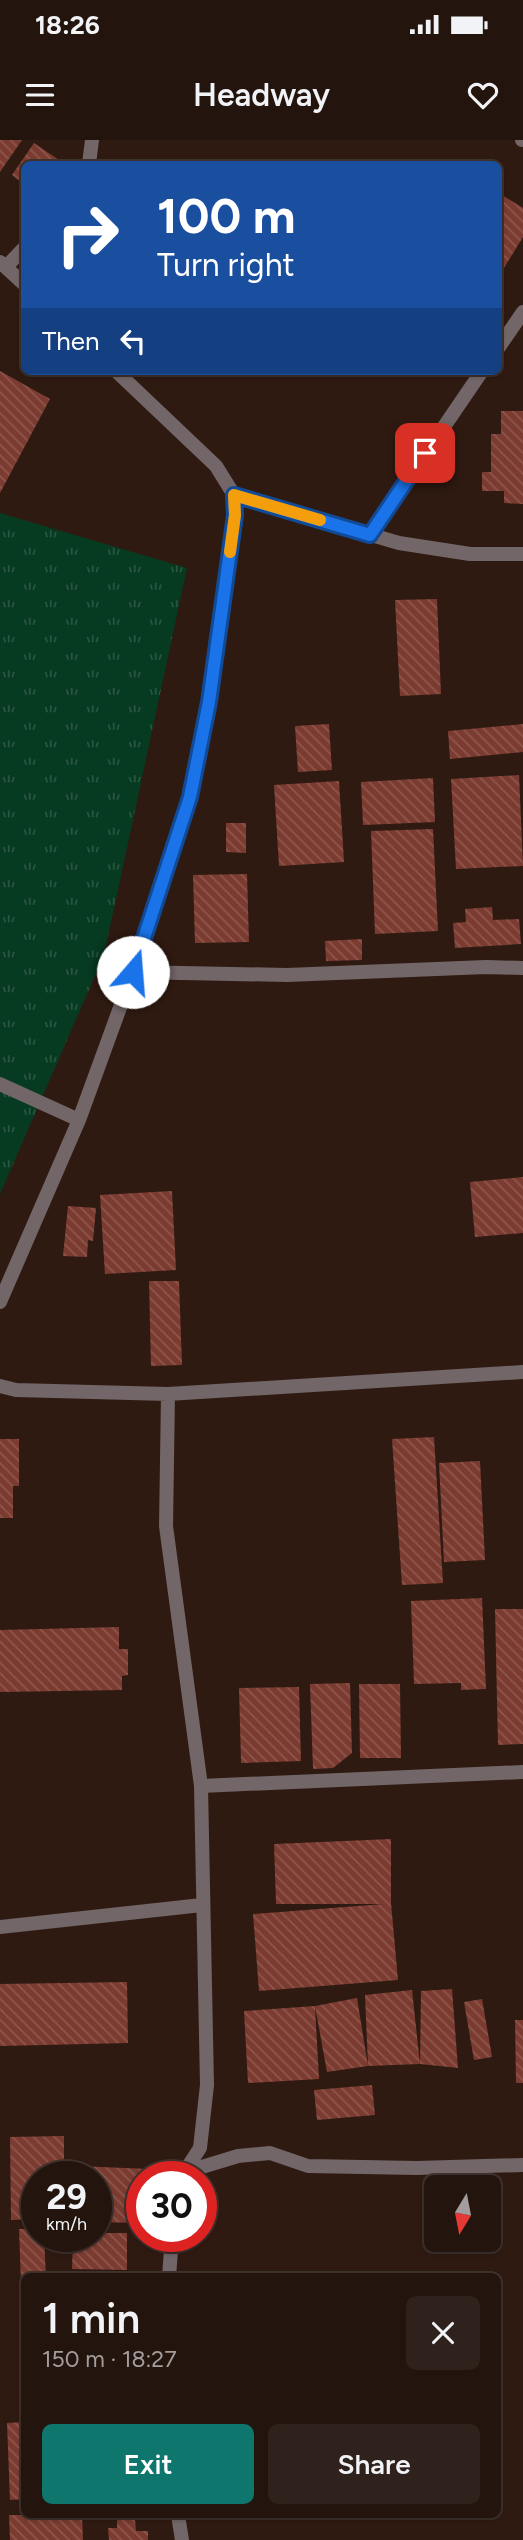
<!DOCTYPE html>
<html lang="en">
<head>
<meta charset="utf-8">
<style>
	:root { --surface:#23140d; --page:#2f211b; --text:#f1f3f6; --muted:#a39e9d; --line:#40332e; --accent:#0f766e }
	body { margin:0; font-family:Figtree,sans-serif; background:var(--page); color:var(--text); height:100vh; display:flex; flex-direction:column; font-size:26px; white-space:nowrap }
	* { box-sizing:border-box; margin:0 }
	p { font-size:23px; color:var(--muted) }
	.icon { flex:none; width:38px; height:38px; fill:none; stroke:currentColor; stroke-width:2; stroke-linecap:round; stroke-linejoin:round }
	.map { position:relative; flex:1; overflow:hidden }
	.drawer { position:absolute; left:21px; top:2133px; width:480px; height:245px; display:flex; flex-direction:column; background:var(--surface); border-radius:10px; box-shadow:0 2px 5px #0004,0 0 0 2px var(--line) }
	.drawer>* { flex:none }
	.top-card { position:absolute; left:21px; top:21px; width:481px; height:214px; border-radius:10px; box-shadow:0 2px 5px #0004,0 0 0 2px var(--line); background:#1a4fa0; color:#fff; overflow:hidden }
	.needle { width:46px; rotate:190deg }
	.buttons { position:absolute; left:424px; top:2035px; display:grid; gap:14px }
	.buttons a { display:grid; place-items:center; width:77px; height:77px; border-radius:10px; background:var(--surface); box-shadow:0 2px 5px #0004,0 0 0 2px var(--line); font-size:35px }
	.speed { position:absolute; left:21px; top:2021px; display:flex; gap:14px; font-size:35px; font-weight:700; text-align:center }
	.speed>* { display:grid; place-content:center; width:91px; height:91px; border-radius:50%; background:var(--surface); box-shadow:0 2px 5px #0004,0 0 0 2px var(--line); line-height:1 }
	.speed small { font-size:18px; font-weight:400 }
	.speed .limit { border:10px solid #d22; background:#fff; color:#111 }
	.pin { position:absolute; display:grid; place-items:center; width:60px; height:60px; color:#fff; margin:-30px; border-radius:14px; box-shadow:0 4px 10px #0006 }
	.me { position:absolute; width:77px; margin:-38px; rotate:18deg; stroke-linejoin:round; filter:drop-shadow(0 0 5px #0008) }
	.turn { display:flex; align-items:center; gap:24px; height:147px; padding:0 21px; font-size:32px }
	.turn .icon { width:91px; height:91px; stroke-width:2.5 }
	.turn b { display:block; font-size:49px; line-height:60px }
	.then { display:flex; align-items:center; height:66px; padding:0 21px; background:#0003; gap:14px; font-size:26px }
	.round { display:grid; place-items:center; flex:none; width:74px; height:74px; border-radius:10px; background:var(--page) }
	.headline { display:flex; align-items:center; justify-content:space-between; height:119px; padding:0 21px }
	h1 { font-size:42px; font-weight:600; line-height:52px }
	.primary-button { display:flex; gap:14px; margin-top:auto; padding:14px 21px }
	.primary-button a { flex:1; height:80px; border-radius:10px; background:var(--accent); color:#fff; font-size:28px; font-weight:600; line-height:80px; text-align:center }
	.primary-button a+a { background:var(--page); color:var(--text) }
	.status { display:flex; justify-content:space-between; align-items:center; height:49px; padding:0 35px; background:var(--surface); direction:ltr }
	.status svg { height:19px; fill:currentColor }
	header { display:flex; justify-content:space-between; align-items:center; height:91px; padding:0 21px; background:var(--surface); font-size:32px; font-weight:600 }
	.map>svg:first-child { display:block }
</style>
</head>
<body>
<div class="status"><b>18:26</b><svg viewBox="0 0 49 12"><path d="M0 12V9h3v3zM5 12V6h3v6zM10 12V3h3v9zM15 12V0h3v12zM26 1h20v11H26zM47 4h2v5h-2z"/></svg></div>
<header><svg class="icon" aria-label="menu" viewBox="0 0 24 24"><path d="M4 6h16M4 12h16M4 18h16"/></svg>Headway<svg class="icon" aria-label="heart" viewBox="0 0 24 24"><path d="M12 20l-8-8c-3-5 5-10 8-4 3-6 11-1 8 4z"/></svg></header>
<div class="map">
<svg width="523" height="2400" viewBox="0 0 523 2400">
	<defs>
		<pattern id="grass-tufts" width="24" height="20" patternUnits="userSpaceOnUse" patternTransform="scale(1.75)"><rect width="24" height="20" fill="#063a21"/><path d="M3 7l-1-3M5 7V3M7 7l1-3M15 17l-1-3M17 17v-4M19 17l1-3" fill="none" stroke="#2a5540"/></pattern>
		<pattern id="building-back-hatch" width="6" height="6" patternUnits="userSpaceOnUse" patternTransform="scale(1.75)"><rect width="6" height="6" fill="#7b3b30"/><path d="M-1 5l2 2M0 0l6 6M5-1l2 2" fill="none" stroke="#8d564d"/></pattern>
	</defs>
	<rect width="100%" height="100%" fill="#2f1a11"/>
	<!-- grass -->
	<path fill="url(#grass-tufts)" d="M0,373L187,428L104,815L0,1054Z"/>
	<!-- building -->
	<path fill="url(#building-back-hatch)" d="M0,0H22L0,32Z
		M34,3L62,22L61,24H24V44L12,35Z
		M502,55L523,68V97L499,136V60Z
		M0,231L50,259L0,353Z
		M501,271H523V364L504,363V351H482V332H491V294H501Z
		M437,459L441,554L400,556L395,460Z
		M329,584L332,630L298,632L295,586Z
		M523,584V612L450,619L448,591Z
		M519,635L523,726L456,729L451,639Z
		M433,638L435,682L363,685L361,642Z
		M339,641L344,722L279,726L274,645Z
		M226,683H246V713L226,712Z
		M433,689L438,791L375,794L371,691Z
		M247,734L249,802L195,803L193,735Z
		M492,767L493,780L519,779L521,804L455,808L453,783L466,782L465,769Z
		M362,799V820L326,821L325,801Z
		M523,1037V1093L475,1097L470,1042Z
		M172,1051L176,1130L105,1134L100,1055Z
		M68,1066L96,1068L93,1101L88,1100L87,1117L63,1116Z
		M149,1141H179L182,1225L151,1226Z
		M434,1297L443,1443L402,1445L392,1299Z
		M0,1299H19V1346H13V1378H0Z
		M480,1321L485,1420L444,1422L439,1323Z
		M482,1458L486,1549L461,1550V1543L414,1544L411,1461Z
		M495,1469H523V1604L498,1605Z
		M119,1487V1509H128V1535L122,1536V1550L0,1552V1490Z
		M350,1543L352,1613L333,1628L313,1629L310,1544Z
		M359,1544H400L401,1618H360Z
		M299,1547L301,1621L241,1623L239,1548Z
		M391,1699V1763L398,1840L259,1851L253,1774L384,1764H276L274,1704Z
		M127,1842L128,1903L0,1906V1844Z
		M452,1849L458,1928L420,1924L421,1851Z
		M412,1850L420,1924L368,1926L365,1855Z
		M357,1858L368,1926L327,1932L315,1866L319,1939L248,1943L244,1871L315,1866Z
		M482,1859L492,1917L474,1920L464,1862Z
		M515,1880H523V1943H516Z
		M372,1945L375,1975L317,1980L314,1950Z
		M64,1996V2037H37V2079L11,2080L10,1997Z
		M77,2026L149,2029V2037H142V2083L96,2082V2037H76Z
		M19,2089H37V2096H44L46,2137H24V2171H22Z
		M96,2093H127V2130L72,2129L73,2096H96Z
		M24,2282V2359L10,2360L7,2283Z
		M9,2375H82L83,2400H10Z
		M117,2379H135L136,2391H148V2400H109L108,2388H117Z"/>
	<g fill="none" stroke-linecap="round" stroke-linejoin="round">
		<!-- minor -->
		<path stroke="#726668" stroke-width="14" d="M522,0H523
			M89,24L92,0
			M0,122L24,144
			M6,127L24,108
			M499,207L523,172
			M234,355L399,403L470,414H523
			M370,395L482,231
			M133,832L287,835L486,827L523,828
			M0,944L79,980
			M0,1162L79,980L133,832L190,657L209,562L235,375L234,355L216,326L116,231
			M0,1246L16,1250L168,1254L523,1232
			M168,1254L166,1386L201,1646L207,1945L200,2008L181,2037
			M201,1646L523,1632
			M0,1787L202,1765
			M182,2033L238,2016L270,2013L308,2026L417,2028L523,2025
			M169,2137L172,2096
			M178,2375L182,2400"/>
	</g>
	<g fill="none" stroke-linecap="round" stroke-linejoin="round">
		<defs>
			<path id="route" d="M133,832L190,657L209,562L235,375L234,355L370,395L425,313"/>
		</defs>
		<!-- route casing -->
		<use href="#route" stroke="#114b97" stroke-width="18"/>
		<!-- route -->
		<use href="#route" stroke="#1a73e8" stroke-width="12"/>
		<!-- slow -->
		<path stroke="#f59e0b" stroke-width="12" d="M230,412L235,375L234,355L320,380"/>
	</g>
</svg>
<div class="buttons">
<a><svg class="needle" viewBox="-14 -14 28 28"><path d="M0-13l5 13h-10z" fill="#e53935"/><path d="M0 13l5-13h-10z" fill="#a39e9d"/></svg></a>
</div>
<div class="speed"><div>29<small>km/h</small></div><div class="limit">30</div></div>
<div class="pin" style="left:425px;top:313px;background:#d93025"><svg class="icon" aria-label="arrive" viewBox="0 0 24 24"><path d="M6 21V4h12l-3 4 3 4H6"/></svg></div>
<svg class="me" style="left:133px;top:832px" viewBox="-20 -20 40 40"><circle r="19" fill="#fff"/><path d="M0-13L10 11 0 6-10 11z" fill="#1a73e8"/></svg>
<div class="top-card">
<div class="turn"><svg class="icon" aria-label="right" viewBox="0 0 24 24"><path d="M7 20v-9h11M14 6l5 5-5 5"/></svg><div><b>100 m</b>Turn right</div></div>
<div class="then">Then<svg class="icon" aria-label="left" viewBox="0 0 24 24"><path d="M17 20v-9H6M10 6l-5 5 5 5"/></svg></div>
</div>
<section class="drawer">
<div class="headline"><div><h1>1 min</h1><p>150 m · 18:27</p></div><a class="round"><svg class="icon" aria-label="close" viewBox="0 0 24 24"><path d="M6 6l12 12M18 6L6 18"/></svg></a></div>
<div class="primary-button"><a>Exit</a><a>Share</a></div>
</section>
</div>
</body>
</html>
